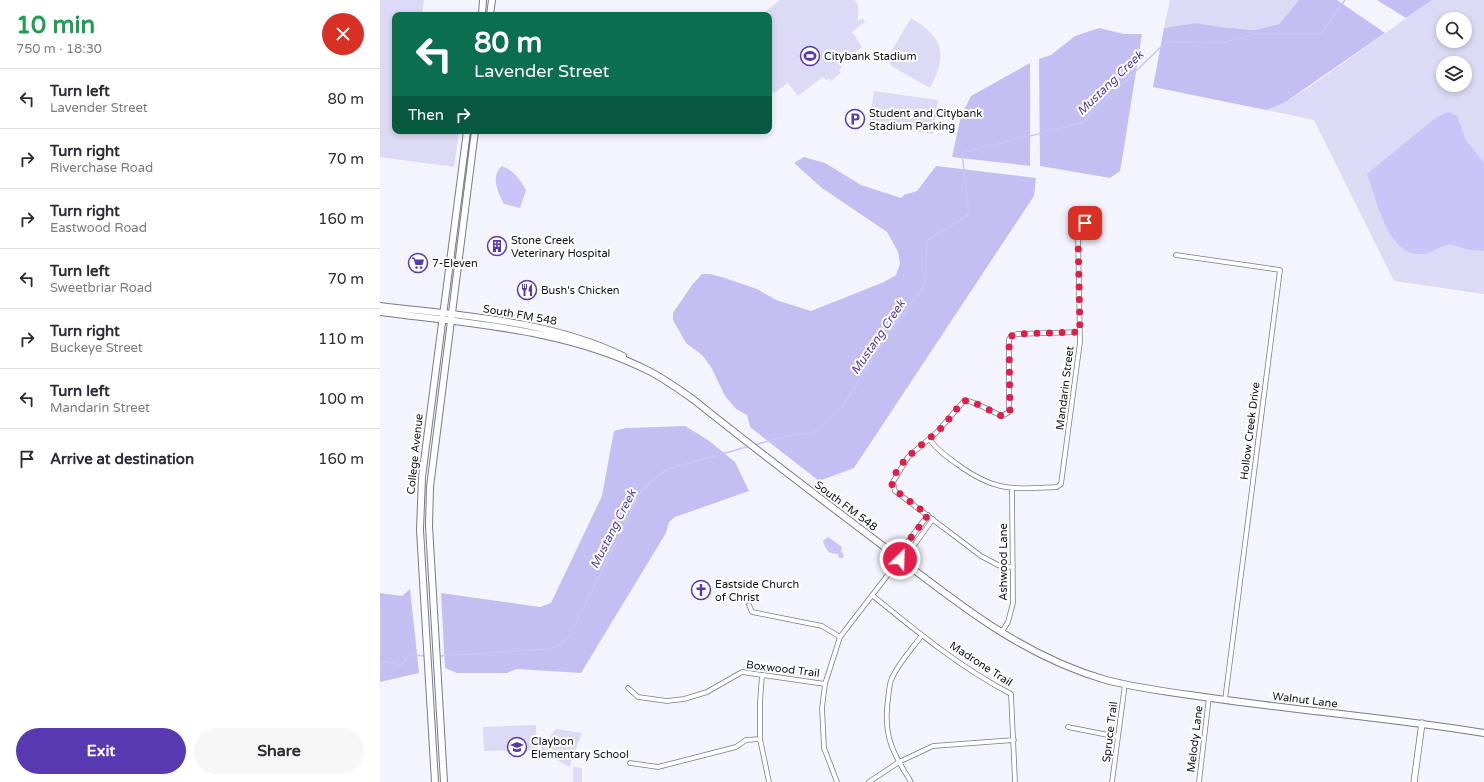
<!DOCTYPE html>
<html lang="en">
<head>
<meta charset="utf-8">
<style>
	:root { --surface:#fff; --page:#f7f7f7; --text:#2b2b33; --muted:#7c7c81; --line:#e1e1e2; --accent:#5839b1 }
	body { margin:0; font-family:"Varela Round",sans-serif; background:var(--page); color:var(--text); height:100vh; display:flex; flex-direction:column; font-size:15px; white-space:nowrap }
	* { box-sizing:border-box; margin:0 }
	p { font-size:13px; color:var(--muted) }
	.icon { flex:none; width:22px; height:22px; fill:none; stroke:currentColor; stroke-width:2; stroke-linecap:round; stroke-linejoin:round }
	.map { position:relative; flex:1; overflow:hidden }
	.details { display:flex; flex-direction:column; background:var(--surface); width:380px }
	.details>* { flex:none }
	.guide { position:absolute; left:12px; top:12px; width:380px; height:122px; border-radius:8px; box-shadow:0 2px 6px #0003; background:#0b6e4f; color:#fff; overflow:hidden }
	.fabs { position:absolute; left:1056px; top:12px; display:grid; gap:8px }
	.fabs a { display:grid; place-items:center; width:36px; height:36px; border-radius:50%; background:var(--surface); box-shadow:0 2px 6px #0003; font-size:20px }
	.pin { position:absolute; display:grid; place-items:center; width:34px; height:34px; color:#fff; margin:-17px; border-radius:8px; box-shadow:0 2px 6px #0006 }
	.me { position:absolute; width:44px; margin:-22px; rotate:24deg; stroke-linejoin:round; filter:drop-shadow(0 0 3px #0008) }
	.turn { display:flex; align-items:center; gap:14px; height:84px; padding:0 16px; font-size:18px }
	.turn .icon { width:52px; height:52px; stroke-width:2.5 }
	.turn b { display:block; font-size:28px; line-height:34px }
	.then { display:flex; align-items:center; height:38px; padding:0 16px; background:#0003; gap:8px; font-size:15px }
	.round { display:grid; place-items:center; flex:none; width:42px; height:42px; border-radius:21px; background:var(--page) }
	.head { display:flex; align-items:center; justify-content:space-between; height:68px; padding:0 16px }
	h1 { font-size:24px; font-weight:700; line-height:30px; color:#1e9e55 }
	.button { display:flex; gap:8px; margin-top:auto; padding:8px 16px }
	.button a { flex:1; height:46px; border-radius:24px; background:var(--accent); color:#fff; font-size:16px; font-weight:700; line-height:46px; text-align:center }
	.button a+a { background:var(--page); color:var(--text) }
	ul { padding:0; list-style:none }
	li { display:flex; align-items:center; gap:12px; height:60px; padding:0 16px; border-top:1px solid var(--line) }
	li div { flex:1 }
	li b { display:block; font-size:15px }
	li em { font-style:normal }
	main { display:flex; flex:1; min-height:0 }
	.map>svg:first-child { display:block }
</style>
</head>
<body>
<main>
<section class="details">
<div class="head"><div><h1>10 min</h1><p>750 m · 18:30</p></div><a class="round" style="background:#d93025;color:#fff"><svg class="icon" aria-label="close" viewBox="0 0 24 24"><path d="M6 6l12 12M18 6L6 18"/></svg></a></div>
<ul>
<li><svg class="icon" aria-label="left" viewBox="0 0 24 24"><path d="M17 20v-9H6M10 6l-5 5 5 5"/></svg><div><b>Turn left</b><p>Lavender Street</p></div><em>80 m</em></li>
<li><svg class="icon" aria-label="right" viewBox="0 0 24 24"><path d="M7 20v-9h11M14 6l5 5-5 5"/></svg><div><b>Turn right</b><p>Riverchase Road</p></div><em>70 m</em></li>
<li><svg class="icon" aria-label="right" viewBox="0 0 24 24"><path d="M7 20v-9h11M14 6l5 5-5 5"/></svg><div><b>Turn right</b><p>Eastwood Road</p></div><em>160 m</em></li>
<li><svg class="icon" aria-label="left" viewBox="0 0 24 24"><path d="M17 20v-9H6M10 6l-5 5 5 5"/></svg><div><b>Turn left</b><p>Sweetbriar Road</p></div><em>70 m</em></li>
<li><svg class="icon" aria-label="right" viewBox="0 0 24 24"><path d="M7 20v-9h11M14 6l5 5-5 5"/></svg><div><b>Turn right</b><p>Buckeye Street</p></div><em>110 m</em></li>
<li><svg class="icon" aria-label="left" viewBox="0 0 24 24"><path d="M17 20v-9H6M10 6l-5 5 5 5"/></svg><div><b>Turn left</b><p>Mandarin Street</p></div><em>100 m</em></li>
<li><svg class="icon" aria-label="arrive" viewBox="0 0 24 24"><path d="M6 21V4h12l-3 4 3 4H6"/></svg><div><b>Arrive at destination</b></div><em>160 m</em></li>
</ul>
<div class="button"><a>Exit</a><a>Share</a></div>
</section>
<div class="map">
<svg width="1104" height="782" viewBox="0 0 1104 782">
	<rect width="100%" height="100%" fill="#f4f4fe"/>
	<!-- green -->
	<path fill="#dcdaf4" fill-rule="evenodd" d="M0,0H44L42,15H15V131H79L74,167L0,157Z
		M400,0H475L478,5V21L483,18L485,22L472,32L482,47L459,64L462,67L459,70L461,73L451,81L449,78L446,80L443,77L418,96L408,83L394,93L390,88L393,85L389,83V15H381Z
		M790,0H919L899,24L875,30L840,27L816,23L784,28Z
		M1052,0H1104V294L1014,281L934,120L886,110L904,103L931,86ZM1063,19H1085V41H1063ZM1063,63H1085V85H1063Z
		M531,18C564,38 568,54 550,88L511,66L508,57Z
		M494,91L558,100L553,134L489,126Z
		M156,725L157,750L104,751L103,727Z
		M176,729L202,733L189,767L160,750Z
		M193,767L202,768V782H193Z"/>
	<!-- forest -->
	<path fill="#c4bff2" d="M919,0H957L1005,33L904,103L886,110L773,87L784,28L816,23L840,27L875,30L899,24Z
		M997,0H1052L1026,18Z
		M719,28L744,34H762L742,160L740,171L730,178L660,166L659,59L671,55L695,36Z
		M650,63V166L572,157L581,116L591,96Z
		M424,157L445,163L481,185L521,198L524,195L537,191L556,166L656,178L654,196L474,468L439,481L370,427L367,415L356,409L345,396L331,367L322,355L306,343L293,320V313L312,285L322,274H330L345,278L377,289L396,300L431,311L504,282L516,275L520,264L518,252L507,232L442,188L414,163Z
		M305,426L328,440L355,462L369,491L295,517L289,522L286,533L201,673L137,669L127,673H77L65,668L61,593L160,607L171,603L222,496L234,431L246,428Z
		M30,589L39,673L0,682V593L22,596Z"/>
	<!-- water -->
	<path fill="#cac5f8" d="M1068,112L1077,116L1086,140L1104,163V251C1099,250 1094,250 1089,250C1082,249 1075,244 1068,245C1059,246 1051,254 1042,254C1007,257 997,199 987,174L1054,119Z
		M122,166C133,170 141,180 146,190L140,208L124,204C118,193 110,176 122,166Z
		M448,537L462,547L461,552L464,555L463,558H459L458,554C448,554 446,550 443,541Z"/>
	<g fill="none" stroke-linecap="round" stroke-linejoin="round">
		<!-- stream -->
		<path stroke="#cac5f8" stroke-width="1.5" d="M375,445L402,437L435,432L463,406L503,342L545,285L547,241L589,214L582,153L702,123L786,42L841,43L877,34H941L965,0
			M59,656L169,649L176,647L190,636L261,491L285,470L370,446
			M0,661L21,665L30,655L46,656"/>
		<defs>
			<path id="minor" d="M796,255L900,270L845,700
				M550,440C557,450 567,457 577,464C615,492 632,489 677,487L681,484L700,342L698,234L701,226L705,223
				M520,559L521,551L548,515
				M633,567L620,566L601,556L515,491L513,482L528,457L557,432L584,401C591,399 614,413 622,416L629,412V340L631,336L637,334L700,332
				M492,595C536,631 581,668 631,694L635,782
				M369,605L372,612L442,626L460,637
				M621,633L628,622L633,603L632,489
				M382,675L380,702V739L389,782
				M248,688L258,697L287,701L304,699L327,692L362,672L445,684
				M688,727L738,737
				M250,763L278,767L356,747L366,740L380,739
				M457,782L444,748L442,708L445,684L460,637L520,559L527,555L553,519
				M489,782L519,762L553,746L634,740
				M531,782C512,752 503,735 508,699C509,692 509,684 512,678C519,662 532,649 542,635
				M732,782L745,684
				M819,782L829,697"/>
			<path id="tertiary" d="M1034,782L1042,723"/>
			<path id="secondary" d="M102,15L103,0
				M110,15L112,0
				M0,306C82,316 168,320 243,356
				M0,312C92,324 187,329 271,372C286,380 300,390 314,400C376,450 440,498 503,546C574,600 639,655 726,680C761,689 796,693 831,698C922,711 1014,718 1104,733
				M55,782L40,530L42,477L87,131
				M64,782L49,526L50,487L95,131"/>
		</defs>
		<!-- minor casing -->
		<use href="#minor" stroke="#7a798f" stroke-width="5.5"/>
		<!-- tertiary casing -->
		<use href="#tertiary" stroke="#7a798f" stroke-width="7"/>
		<!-- secondary casing -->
		<use href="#secondary" stroke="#7a798f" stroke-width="8"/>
		<!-- minor -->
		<use href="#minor" stroke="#fff" stroke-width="4"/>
		<!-- tertiary -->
		<use href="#tertiary" stroke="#fff" stroke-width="5.5"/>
		<!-- secondary -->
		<use href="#secondary" stroke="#fff" stroke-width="6"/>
	</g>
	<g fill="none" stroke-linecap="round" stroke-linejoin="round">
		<!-- route -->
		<path stroke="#e11d48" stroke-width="7" stroke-dasharray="0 12.6" d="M520,559L521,551L548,515L515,490L512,485C516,459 546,444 562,427C570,419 576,408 584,401C591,399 614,413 622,416L630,412L629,340L631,336L637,334L700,332L698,234L701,226L705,223"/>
	</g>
	<!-- icons -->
	<defs>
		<symbol id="stadium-ring" viewBox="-11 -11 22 22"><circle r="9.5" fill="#fff" stroke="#5839b1" stroke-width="1.5"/><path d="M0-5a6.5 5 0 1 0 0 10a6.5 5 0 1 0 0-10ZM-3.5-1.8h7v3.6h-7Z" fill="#5839b1"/></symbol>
		<symbol id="parking-ring" viewBox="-11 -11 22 22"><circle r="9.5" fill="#fff" stroke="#5839b1" stroke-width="1.5"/><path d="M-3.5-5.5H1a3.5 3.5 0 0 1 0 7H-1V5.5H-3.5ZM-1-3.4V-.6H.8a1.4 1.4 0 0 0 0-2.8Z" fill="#5839b1"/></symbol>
		<symbol id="building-ring" viewBox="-11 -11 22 22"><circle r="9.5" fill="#fff" stroke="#5839b1" stroke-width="1.5"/><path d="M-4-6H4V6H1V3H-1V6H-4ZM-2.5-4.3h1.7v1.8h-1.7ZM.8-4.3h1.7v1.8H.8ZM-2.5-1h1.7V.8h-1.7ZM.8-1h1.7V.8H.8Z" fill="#5839b1"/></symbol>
		<symbol id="supermarket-ring" viewBox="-11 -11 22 22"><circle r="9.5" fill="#fff" stroke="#5839b1" stroke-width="1.5"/><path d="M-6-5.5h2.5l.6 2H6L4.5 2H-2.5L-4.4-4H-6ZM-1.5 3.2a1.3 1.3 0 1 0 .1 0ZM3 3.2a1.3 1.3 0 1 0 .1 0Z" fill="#5839b1"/></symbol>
		<symbol id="restaurant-ring" viewBox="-11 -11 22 22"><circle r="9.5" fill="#fff" stroke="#5839b1" stroke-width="1.5"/><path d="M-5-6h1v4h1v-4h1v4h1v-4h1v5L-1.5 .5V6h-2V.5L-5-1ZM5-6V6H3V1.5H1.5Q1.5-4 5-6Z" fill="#5839b1"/></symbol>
		<symbol id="church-ring" viewBox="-11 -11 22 22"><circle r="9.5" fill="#fff" stroke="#5839b1" stroke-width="1.5"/><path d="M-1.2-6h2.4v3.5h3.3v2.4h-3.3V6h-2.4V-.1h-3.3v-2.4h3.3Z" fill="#5839b1"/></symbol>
		<symbol id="school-ring" viewBox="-11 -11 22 22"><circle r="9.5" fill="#fff" stroke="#5839b1" stroke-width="1.5"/><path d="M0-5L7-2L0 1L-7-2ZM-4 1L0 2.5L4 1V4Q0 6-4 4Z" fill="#5839b1"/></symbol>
	</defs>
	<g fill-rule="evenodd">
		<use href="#stadium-ring" x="419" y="45" width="22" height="22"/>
		<use href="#parking-ring" x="464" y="108" width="22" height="22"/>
		<use href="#building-ring" x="106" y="235" width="22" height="22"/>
		<use href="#supermarket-ring" x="27" y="252" width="22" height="22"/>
		<use href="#restaurant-ring" x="136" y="279" width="22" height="22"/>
		<use href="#church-ring" x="310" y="579" width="22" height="22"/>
		<use href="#school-ring" x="126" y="736" width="22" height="22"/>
	</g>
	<g text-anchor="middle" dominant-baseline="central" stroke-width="4" stroke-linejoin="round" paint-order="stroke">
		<!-- poi labels -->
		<g font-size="11" fill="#121119" stroke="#fff" text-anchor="start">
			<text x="444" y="56">Citybank Stadium</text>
			<text x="489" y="113">Student and Citybank<tspan x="489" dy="13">Stadium Parking</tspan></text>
			<text x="131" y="240">Stone Creek<tspan x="131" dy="13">Veterinary Hospital</tspan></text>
			<text x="52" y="263">7-Eleven</text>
			<text x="161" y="290">Bush's Chicken</text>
			<text x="335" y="584">Eastside Church<tspan x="335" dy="13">of Christ</tspan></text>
			<text x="151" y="741">Claybon<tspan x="151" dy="13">Elementary School</tspan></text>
		</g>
		<!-- street labels -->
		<g font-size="11" fill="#121119" stroke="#fff">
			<text transform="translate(140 315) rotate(10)">South FM 548</text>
			<text transform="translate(685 388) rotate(-83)">Mandarin Street</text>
			<text transform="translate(870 431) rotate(-83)">Hollow Creek Drive</text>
			<text transform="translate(35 454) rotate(-84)">College Avenue</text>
			<text transform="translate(466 506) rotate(37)">South FM 548</text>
			<text transform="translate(623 562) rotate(-90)">Ashwood Lane</text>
			<text transform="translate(601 664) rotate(33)">Madrone Trail</text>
			<text transform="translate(403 669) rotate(7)">Boxwood Trail</text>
			<text transform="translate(925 700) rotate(7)">Walnut Lane</text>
			<text transform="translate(730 732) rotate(-83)">Spruce Trail</text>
			<text transform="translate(815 739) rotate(-83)">Melody Lane</text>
		</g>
		<!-- water labels -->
		<g font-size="12" font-style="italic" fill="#533d9d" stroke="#fff">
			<text transform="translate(730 83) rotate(-44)">Mustang Creek</text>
			<text transform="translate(498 337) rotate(-56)">Mustang Creek</text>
			<text transform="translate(233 529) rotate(-63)">Mustang Creek</text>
		</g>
	</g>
</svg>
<div class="fabs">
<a><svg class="icon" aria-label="search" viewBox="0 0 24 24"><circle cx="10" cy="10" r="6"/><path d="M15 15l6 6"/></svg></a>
<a><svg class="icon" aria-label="layers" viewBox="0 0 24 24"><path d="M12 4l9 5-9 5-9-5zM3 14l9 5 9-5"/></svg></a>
</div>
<div class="pin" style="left:705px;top:223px;background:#d93025"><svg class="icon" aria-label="arrive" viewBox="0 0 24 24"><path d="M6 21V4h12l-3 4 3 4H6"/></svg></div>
<svg class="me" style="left:520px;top:559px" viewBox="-20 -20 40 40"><circle r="17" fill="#e11d48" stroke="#fff" stroke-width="3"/><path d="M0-11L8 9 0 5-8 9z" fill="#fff"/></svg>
<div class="guide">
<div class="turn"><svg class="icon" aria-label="left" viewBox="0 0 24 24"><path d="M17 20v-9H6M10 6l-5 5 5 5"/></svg><div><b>80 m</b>Lavender Street</div></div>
<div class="then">Then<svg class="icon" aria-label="right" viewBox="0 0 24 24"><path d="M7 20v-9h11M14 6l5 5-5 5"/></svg></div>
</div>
</div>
</main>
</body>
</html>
